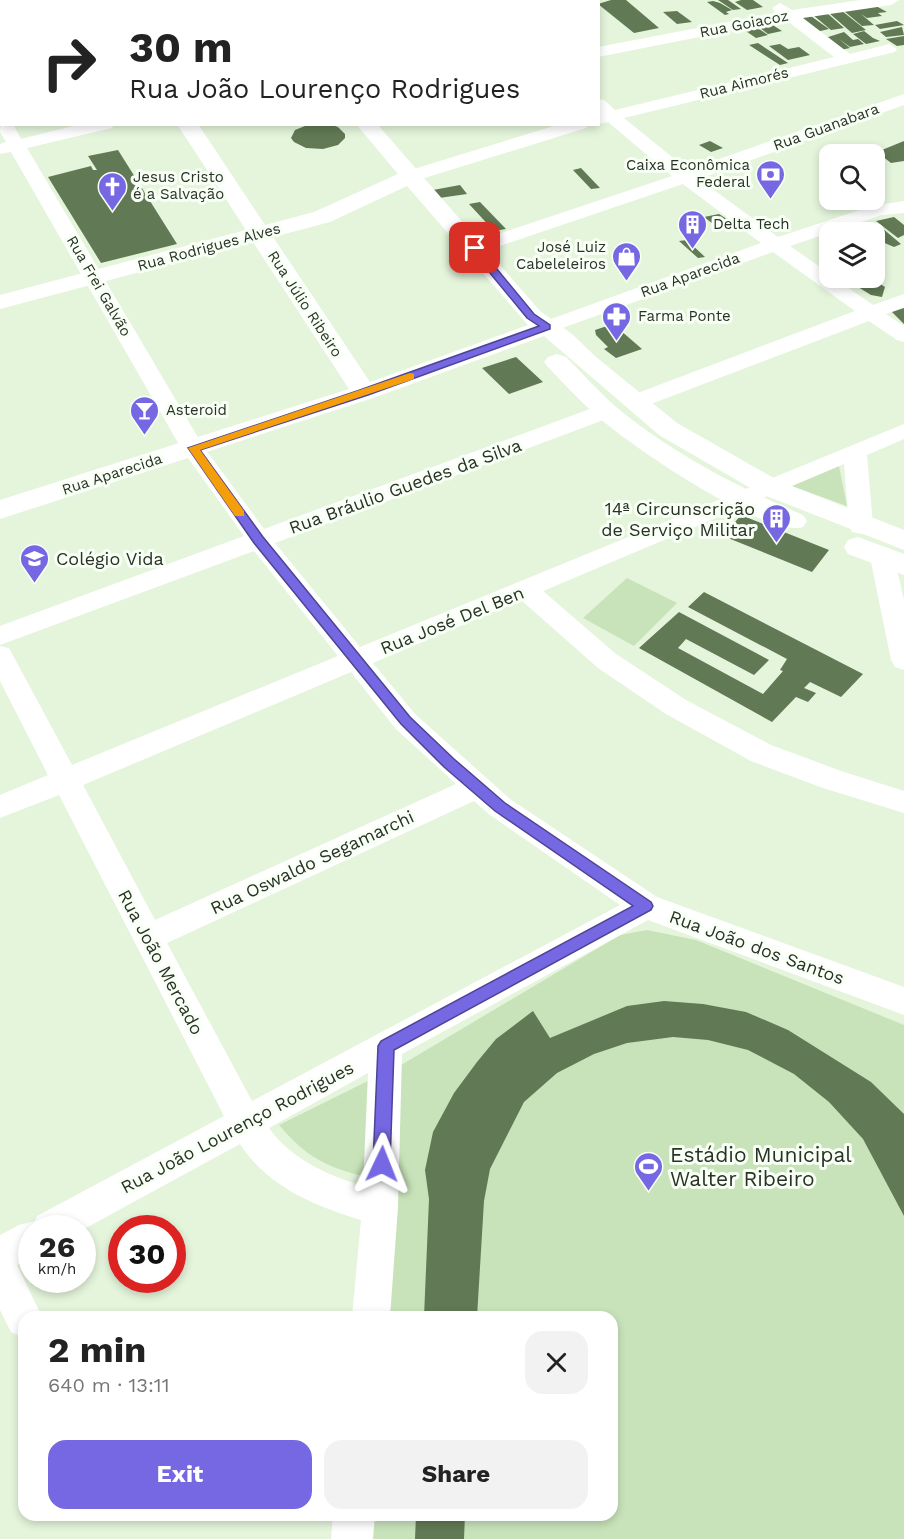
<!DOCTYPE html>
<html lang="en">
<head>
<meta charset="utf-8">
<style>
	:root { --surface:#fff; --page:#f2f2f2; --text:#222; --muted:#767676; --accent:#7668e3 }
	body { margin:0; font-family:"Work Sans",sans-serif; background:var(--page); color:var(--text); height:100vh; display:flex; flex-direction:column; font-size:22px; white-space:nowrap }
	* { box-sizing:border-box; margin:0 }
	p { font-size:20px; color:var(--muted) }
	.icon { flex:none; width:33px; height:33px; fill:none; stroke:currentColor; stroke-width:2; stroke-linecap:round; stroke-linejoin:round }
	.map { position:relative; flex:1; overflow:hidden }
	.panel { position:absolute; left:18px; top:1311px; width:600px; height:210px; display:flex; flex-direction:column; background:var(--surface); border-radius:18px; box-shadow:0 3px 9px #0003 }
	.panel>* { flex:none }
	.top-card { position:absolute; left:0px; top:0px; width:600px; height:126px; box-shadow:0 3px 9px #0003; background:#fff; color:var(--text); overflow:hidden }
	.fabs { position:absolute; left:819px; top:144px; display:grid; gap:12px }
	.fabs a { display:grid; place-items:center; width:66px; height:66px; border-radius:12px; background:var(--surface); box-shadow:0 3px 9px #0003; font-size:30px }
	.speed { position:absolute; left:18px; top:1215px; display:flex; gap:12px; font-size:30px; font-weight:700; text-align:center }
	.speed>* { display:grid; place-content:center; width:78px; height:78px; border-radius:50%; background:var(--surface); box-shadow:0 3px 9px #0003; line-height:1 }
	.speed small { font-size:15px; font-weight:400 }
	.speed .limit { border:9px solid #d22; background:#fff; color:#111 }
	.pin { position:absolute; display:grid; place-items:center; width:51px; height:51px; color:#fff; margin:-26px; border-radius:12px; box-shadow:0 3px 9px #0006 }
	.me { position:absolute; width:66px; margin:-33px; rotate:2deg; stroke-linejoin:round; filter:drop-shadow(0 0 4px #0008) }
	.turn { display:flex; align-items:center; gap:21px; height:126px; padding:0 30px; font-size:27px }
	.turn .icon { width:78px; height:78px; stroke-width:2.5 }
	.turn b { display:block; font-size:42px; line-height:51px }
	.round { display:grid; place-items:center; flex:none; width:63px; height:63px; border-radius:18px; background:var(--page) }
	.summary { display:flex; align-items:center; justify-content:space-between; height:102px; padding:0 30px }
	h1 { font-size:36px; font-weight:700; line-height:45px }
	.primary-button { display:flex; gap:12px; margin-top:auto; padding:12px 30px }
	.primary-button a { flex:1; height:69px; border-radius:18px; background:var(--accent); color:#fff; font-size:24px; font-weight:700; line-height:69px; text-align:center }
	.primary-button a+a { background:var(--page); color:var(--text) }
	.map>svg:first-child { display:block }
</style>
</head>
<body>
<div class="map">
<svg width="904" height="1539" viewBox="0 0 904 1539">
	<rect width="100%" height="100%" fill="#e5f5dc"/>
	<!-- green -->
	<path fill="#c8e3ba" d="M839,466L847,506L792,486Z
		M627,578L677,603L634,646L583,618Z
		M647,930L696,940L904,1025V1539H371L373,1515H612V1317H385L401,1065L620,935Z
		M380,1075L366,1177C326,1167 306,1157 279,1125Z"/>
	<!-- building -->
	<path fill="#617954" d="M611,0H626L659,28L634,33L598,4Z
		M718,0H728L741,9L733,10Z
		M741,0H753L763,7L747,10L735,2Z
		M713,1L720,3L732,10L726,12L729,14L725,15L707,2Z
		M876,6L887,12L878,13L882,16L867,18L861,14L874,25L862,26L844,11Z
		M677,11L692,22L677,24L663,12Z
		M842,11L866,30L852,33L829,13Z
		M827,13L844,28L831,30L813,15Z
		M808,14L829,29L816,32L794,17Z
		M765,20L782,31L768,34L752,22Z
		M897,21L904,25L880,29L875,25Z
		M750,23L768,35L756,38L737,25Z
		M902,27L904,35L886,37L880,32Z
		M864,31L873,38L880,41L866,44L853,34Z
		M844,32L853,40L858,39L864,44L850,47L839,39L850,48L836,51L822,39Z
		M904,36V45L897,46L886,39Z
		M758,43L788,63L780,65L749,45Z
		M780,44L788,49L799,47L810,55L788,60L769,46Z
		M310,124H329L338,127L345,134V138L338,145L323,149L306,148L294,142L291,138L295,130Z
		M710,141L723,148L711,152L699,145Z
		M904,141V161L891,163L877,152Z
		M118,150L177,244L101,263L48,177L91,166L93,170H97L88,156Z
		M581,168L600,188L591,189L573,170Z
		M460,185L467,194L439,198L433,190Z
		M480,202L506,229L494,231L469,204Z
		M719,214L733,223L717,227L704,217Z
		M894,217L904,225V235L898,238L876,221Z
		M875,222L901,244L894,247L880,241L874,237V232H867L858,227Z
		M687,240L705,257L698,258L679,241Z
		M848,278H869L872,279L858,285Z
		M874,280L885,287L882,297L871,295L858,287Z
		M904,308V324L892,312Z
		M613,324L642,349L616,358L604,349L608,347L596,335L595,330Z
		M516,357L543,382L509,394L482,368Z
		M741,515L829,550L812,572L723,536Z
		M704,592L863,674L841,697L810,682L804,688L816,693L808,702L796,697L772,722L639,648L679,612L769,660L754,675L686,639L678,648L763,694L783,671L780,670L787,659L688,607Z
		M664,1001L703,1004L746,1012L788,1030L871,1082L904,1114V1216L863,1139L829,1102L794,1074L748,1050L708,1040L673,1037L627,1043L594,1054L557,1073L524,1102L490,1169L484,1201L477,1317H424L429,1199L425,1170L433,1132L454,1093L477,1062L496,1039L533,1011L550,1038L627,1006Z
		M416,1515H465L464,1539H415Z"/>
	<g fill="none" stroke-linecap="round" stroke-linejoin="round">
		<!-- minor -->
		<path fill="#fff" fill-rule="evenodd" d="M149,0H169L148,2Z
			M474,0H490L491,2H475Z
			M860,0H899L891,5L803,18L850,54L889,44L897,49L895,52L624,118L688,170L904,94V105L699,179L778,237L872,206L904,201V213L882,215L790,246L830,274V278H834L873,305L904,294V307L886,314L904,326V342L897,340L869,321L643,407L635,409L627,407L624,402L627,397L855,311L773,252L554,331L547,333L540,331L536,327L540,323L761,243L683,184L482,252H468L465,248L468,244L672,176L608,122L598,124V99L604,100L615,110L834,57L786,20L598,57V47L776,13L772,8L780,3L792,10Z
			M0,35H2V45H0Z
			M2,119V124H13L21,139L81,124H114L112,128L27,148L203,446L264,529L598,406L606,404L614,406L617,411L614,416L275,543L360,647L904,424V439L867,455L873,526L870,532L861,534L852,532L849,526L844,464L543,591L616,654L686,700L771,745L841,771L904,791V813L823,788L751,761L666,714L598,668L521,600L373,663L415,714L510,799L657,897L904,987V1015L648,920L402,1054L398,1207L390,1317H352L361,1220C314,1206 267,1186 240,1144L82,1230L32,1228V1258L17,1265L42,1317H24V1338L11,1332L0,1310V1235L19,1225L35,1221L37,1216L224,1116L59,795L0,818V795L48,775L0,681V646L9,648L72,765L338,656L254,551L0,645V626L244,536L181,448L11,152L0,154V144L6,142L0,132ZM351,672L395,728L456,784L155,920L83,785ZM474,801L490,815L620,905L252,1101L167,943ZM368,1073L363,1186C327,1175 291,1159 269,1128Z
			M560,124H588L586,128L418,180H404L402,176L404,172Z
			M882,549L891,551L894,557L904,600V670L895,667L891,660L870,557L873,551Z
			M333,1515H375L373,1539H331Z"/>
		<!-- major -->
		<path fill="#fff" fill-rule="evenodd" d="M96,0H114L115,2H97Z
			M255,0H273L274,2H256Z
			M541,0H567L540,2Z
			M177,124H198L265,225L314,212L398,174L356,124H377L540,311L572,334L596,357L677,423L779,481L904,530V550L759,493L659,435L544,336L373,398L0,519V500L349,389L253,242L0,309V295L246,230ZM407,186L528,325L370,382L273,237L330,222Z
			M557,354L566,357C582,373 598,391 615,406C668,451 739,488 803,515L807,521L803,527C765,538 628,444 597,416C580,401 564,384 548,367L544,362L548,357Z
			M858,537L904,554V575L848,554L844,547L848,540Z"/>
	</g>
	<!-- route -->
	<path fill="#7668e3" stroke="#4d4494" stroke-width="1.5" d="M471,246H478L534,314L550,325V329L368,395L200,450L263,537L410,717L454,759L505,803L651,902L653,906L651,910L394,1050L390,1164L388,1169L382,1172L376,1169L373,1164L378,1046L381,1041L633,906L495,811L444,767L401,724L254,543L188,448L360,390L539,326L527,318L471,250Z"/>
	<!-- slow -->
	<path fill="#f59e0b" d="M410,373L414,374V379L200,450L244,511V516H235L188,448Z"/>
	<!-- icons -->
	<defs>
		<symbol id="bank-pin" viewBox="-11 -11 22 30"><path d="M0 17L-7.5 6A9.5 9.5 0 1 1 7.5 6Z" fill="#7668e3" stroke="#f8fff5"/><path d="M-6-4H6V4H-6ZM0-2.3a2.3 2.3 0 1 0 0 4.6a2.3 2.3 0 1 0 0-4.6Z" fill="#fff"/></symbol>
		<symbol id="church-pin" viewBox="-11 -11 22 30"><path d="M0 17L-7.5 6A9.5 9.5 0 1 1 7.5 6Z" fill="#7668e3" stroke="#f8fff5"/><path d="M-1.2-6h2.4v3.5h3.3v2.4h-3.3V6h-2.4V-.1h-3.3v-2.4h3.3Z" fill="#fff"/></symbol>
		<symbol id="building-pin" viewBox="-11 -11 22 30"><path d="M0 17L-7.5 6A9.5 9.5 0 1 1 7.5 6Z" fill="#7668e3" stroke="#f8fff5"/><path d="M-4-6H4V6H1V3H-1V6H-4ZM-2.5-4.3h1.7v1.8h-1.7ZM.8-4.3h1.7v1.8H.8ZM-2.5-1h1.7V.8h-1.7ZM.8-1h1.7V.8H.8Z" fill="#fff"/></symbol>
		<symbol id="shop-pin" viewBox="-11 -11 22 30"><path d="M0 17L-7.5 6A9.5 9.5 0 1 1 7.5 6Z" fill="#7668e3" stroke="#f8fff5"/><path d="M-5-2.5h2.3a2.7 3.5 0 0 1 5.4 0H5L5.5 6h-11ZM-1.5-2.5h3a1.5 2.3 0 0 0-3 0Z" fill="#fff"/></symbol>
		<symbol id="pharmacy-pin" viewBox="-11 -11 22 30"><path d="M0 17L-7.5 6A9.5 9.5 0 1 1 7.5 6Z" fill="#7668e3" stroke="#f8fff5"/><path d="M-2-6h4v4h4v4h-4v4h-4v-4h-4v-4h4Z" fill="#fff"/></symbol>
		<symbol id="bar-pin" viewBox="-11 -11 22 30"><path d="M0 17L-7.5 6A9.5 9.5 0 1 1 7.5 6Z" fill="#7668e3" stroke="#f8fff5"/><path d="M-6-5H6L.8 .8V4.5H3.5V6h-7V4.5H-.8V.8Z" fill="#fff"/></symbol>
		<symbol id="school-pin" viewBox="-11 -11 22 30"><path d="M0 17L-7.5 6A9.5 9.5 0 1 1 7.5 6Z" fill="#7668e3" stroke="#f8fff5"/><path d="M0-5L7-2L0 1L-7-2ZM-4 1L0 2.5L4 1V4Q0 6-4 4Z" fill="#fff"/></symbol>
		<symbol id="stadium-pin" viewBox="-11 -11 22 30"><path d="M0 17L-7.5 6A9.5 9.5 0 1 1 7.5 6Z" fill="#7668e3" stroke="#f8fff5"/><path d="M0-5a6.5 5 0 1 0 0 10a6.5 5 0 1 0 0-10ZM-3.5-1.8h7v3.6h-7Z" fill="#fff"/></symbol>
	</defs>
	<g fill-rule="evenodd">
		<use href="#bank-pin" x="754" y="158" width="33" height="45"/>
		<use href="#church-pin" x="96" y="170" width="33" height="45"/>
		<use href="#building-pin" x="676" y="208" width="33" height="45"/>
		<use href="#shop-pin" x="610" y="240" width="33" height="45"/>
		<use href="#pharmacy-pin" x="600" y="300" width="33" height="45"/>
		<use href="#bar-pin" x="128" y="394" width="33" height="45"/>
		<use href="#building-pin" x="760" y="502" width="33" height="45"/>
		<use href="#school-pin" x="18" y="542" width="33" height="45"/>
		<use href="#stadium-pin" x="632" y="1150" width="33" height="45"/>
	</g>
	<g text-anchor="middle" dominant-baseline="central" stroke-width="6" stroke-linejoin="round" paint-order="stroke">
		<!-- far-street labels -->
		<g font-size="15" fill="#2a3127" stroke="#f8fff5">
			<text transform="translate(744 24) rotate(-11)">Rua Goiacoz</text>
			<text transform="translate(744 83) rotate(-14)">Rua Aimorés</text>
			<text transform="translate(826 127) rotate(-20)">Rua Guanabara</text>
			<text transform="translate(209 247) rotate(-15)">Rua Rodrigues Alves</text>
			<text transform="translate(690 275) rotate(-20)">Rua Aparecida</text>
			<text transform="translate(99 286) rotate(60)">Rua Frei Galvão</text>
			<text transform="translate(305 304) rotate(57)">Rua Júlio Ribeiro</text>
			<text transform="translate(112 474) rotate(-18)">Rua Aparecida</text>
		</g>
		<!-- far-poi labels -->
		<g font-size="15" fill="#2a3127" stroke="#f8fff5" text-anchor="start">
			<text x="750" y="165" text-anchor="end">Caixa Econômica<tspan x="750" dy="17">Federal</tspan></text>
			<text x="133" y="177">Jesus Cristo<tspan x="133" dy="17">é a Salvação</tspan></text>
			<text x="713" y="224">Delta Tech</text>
			<text x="606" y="247" text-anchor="end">José Luiz<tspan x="606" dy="17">Cabeleleiros</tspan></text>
			<text x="638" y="316">Farma Ponte</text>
			<text x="166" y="410">Asteroid</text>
		</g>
		<!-- street labels -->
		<g font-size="18" fill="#2a3127" stroke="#f8fff5">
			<text transform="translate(405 486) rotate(-20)">Rua Bráulio Guedes da Silva</text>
			<text transform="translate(452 620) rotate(-22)">Rua José Del Ben</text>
			<text transform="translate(312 862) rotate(-25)">Rua Oswaldo Segamarchi</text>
			<text transform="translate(757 947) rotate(20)">Rua João dos Santos</text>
			<text transform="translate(161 962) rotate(62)">Rua João Mercado</text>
			<text transform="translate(237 1127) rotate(-28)">Rua João Lourenço Rodrigues</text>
		</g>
		<!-- poi labels -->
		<g font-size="18" fill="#2a3127" stroke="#f8fff5" text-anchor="end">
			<text x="755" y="508">14ª Circunscrição<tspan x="755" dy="21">de Serviço Militar</tspan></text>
			<text x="56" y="558" text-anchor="start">Colégio Vida</text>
		</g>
		<!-- near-poi labels -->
		<g font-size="21" fill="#2a3127" stroke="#f8fff5" text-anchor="start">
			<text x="670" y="1154">Estádio Municipal<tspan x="670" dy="24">Walter Ribeiro</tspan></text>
		</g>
	</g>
</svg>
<div class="fabs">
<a><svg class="icon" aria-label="search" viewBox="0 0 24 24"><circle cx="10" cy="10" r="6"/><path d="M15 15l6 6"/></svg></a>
<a><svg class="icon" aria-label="layers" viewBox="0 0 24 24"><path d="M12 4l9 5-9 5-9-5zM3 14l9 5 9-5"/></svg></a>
</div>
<div class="speed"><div>26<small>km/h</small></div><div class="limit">30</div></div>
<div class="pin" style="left:475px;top:248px;background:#d93025"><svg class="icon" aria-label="arrive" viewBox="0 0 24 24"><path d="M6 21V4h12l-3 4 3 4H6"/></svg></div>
<svg class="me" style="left:382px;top:1164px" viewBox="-20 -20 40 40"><path d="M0-17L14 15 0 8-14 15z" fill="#7668e3" stroke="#fff" stroke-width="4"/></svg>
<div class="top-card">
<div class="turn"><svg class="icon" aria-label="right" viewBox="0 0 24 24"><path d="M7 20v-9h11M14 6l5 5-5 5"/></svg><div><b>30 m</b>Rua João Lourenço Rodrigues</div></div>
</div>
<section class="panel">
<div class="summary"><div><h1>2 min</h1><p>640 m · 13:11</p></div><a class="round"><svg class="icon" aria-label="close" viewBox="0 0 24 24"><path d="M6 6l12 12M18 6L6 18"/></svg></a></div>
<div class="primary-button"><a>Exit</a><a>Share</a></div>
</section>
</div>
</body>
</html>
